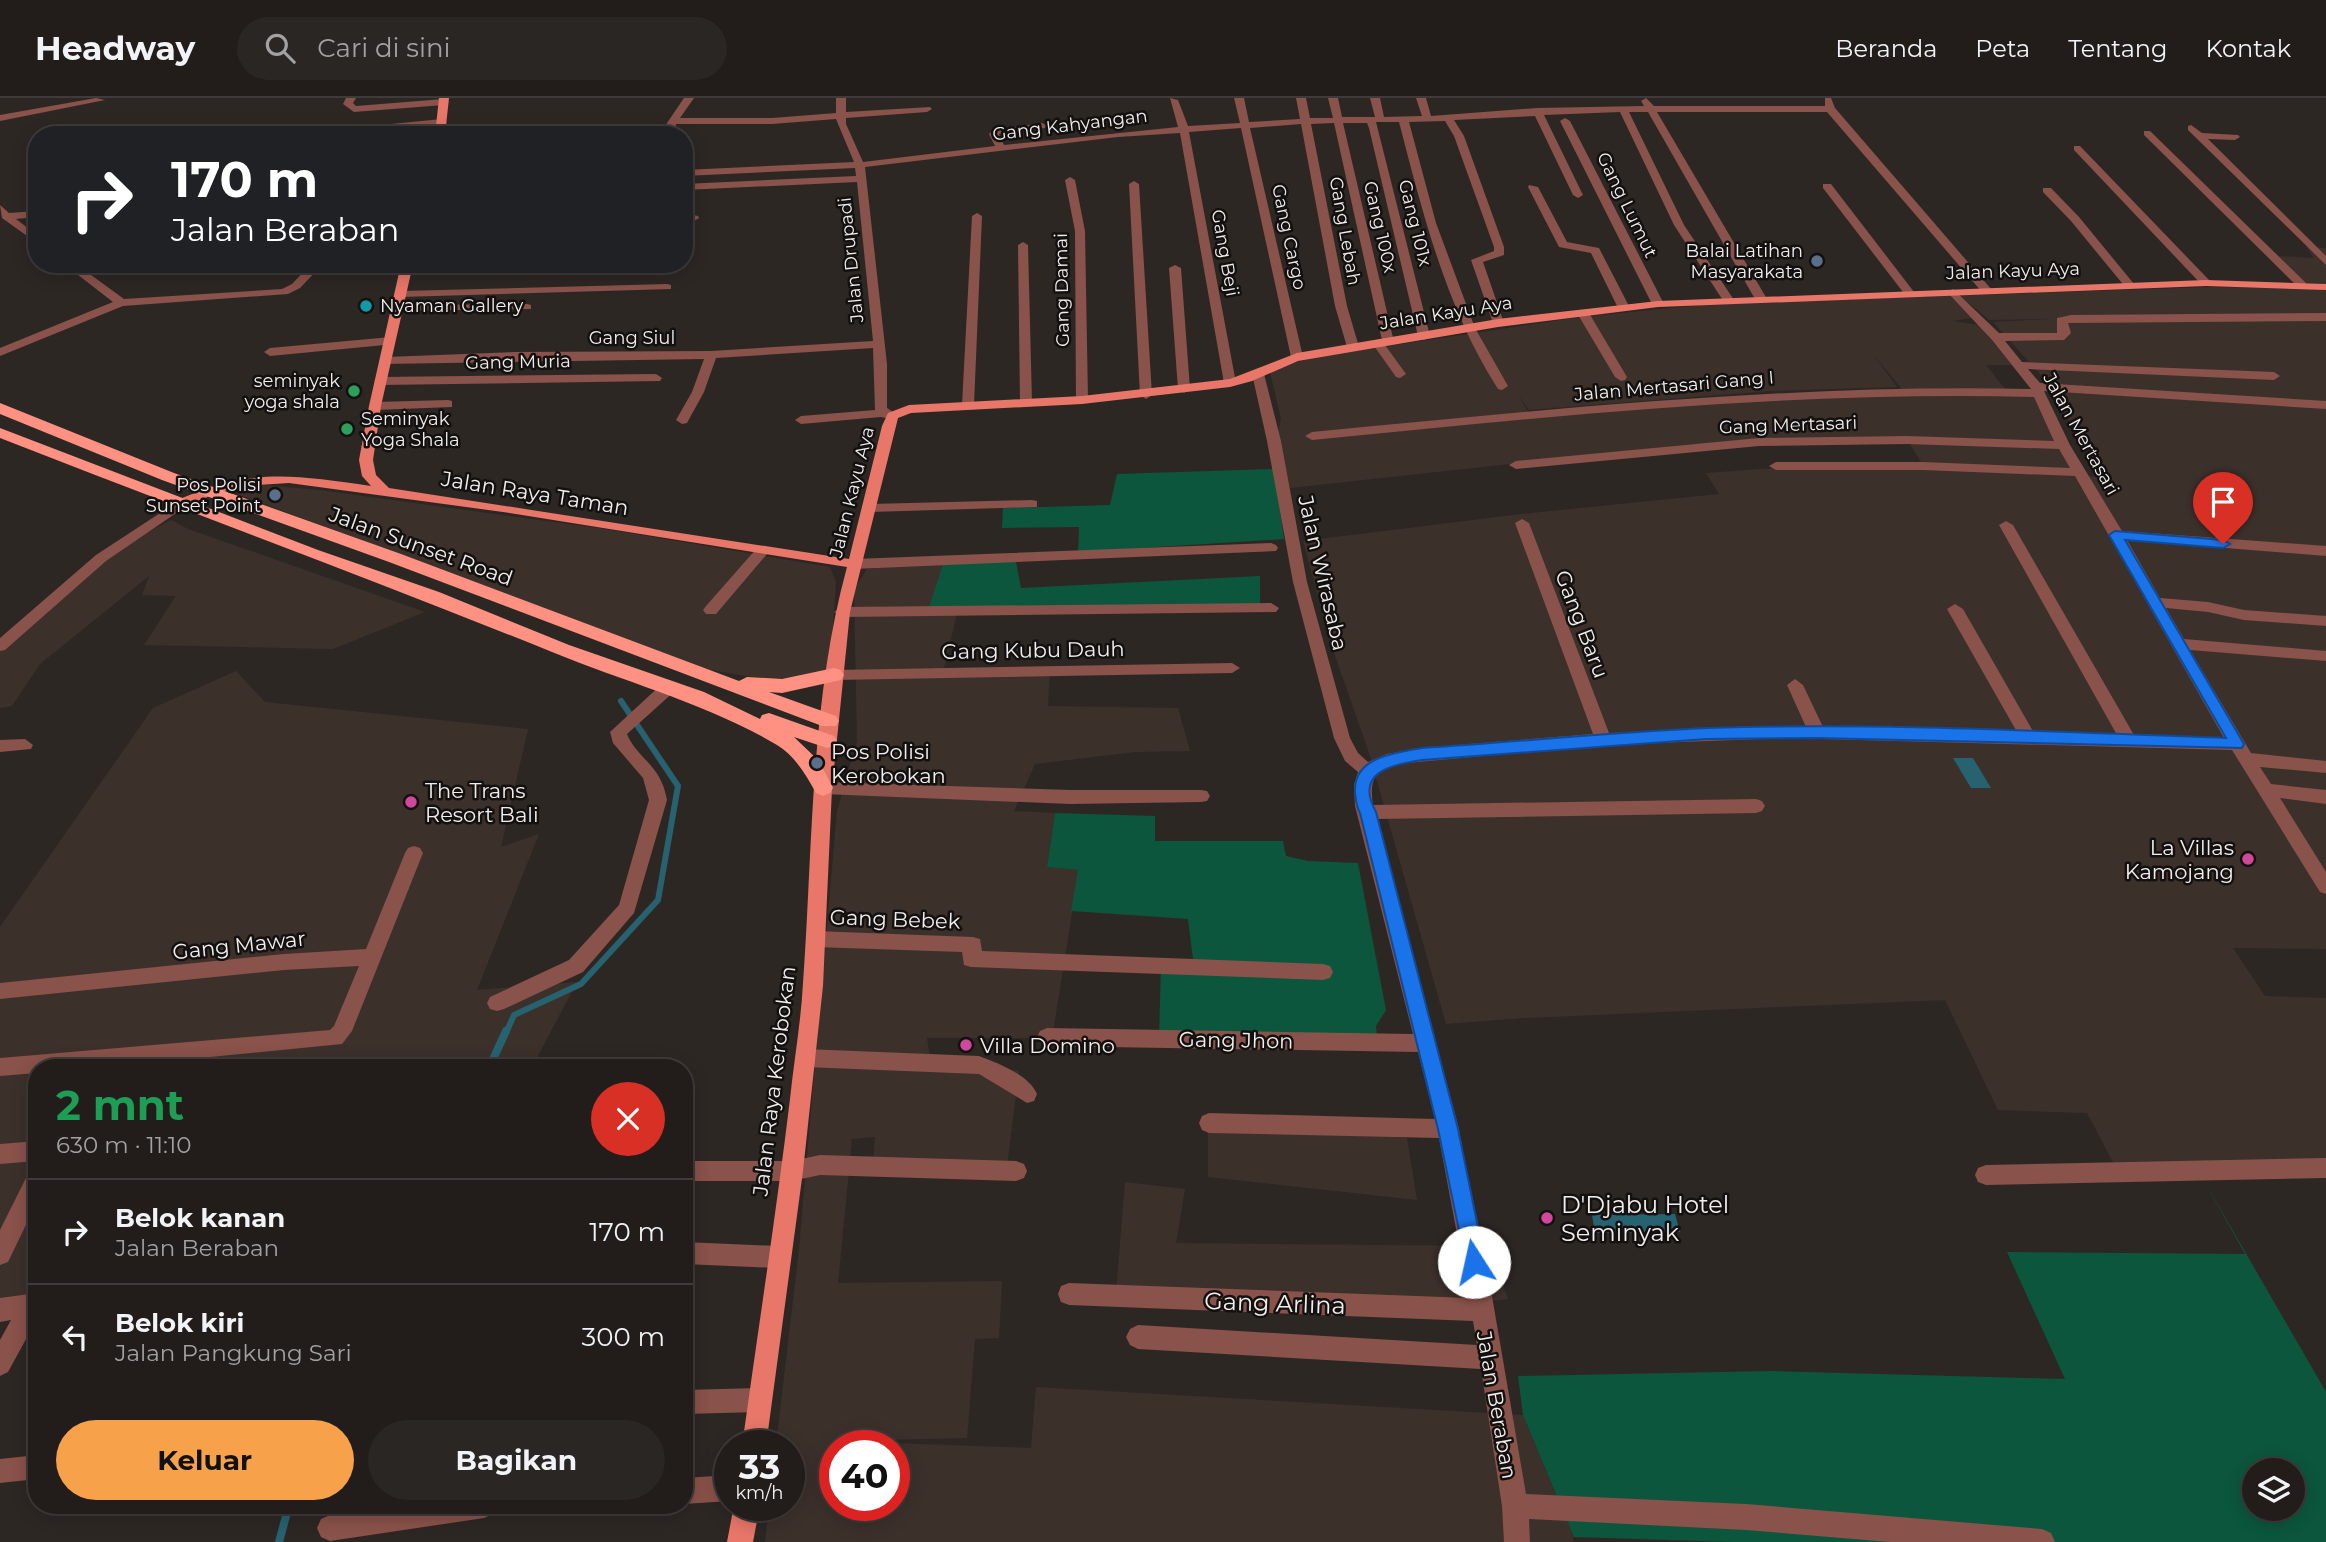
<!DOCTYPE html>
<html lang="id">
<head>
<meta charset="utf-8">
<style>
	:root { --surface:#221d1b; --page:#2a2624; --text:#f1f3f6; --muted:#a2a2a3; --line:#3f3b3a; --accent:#f7a14a }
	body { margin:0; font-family:Montserrat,sans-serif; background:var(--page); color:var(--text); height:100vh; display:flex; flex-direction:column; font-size:26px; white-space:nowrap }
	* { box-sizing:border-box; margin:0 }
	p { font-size:23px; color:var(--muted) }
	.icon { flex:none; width:38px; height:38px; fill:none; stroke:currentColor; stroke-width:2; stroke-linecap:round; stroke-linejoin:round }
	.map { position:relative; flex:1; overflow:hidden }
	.drawer { position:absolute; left:28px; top:961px; width:665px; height:455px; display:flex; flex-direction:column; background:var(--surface); border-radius:28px; box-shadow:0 4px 18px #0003,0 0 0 2px var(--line) }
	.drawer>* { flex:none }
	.banner { position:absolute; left:28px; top:28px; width:665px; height:147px; border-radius:28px; box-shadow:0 4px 18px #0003,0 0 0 2px var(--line); background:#202124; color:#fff; overflow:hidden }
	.fabs { position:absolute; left:2242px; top:1360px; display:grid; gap:14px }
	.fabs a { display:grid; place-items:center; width:63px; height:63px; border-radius:50%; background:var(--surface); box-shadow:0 4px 18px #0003,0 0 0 2px var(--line); font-size:35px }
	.speed { position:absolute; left:714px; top:1332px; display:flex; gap:14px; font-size:35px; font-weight:700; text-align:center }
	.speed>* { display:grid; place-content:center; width:91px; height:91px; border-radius:50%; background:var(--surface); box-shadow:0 4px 18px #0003,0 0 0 2px var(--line); line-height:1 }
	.speed small { font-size:18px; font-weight:400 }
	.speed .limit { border:10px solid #d22; background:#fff; color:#111 }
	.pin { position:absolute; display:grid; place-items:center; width:60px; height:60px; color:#fff; margin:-72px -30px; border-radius:50% 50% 50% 0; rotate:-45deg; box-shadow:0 0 7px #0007 }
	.pin .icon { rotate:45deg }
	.me { position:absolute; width:77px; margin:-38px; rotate:350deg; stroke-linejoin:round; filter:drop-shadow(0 0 5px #0008) }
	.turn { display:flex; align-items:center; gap:24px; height:147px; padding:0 28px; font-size:32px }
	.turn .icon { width:91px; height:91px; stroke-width:2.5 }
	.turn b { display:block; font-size:49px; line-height:60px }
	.round { display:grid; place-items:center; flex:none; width:74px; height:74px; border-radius:37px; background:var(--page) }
	.summary { display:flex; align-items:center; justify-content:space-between; height:119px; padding:0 28px }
	h1 { font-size:42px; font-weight:700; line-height:52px; color:#1e9e55 }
	.cta { display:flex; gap:14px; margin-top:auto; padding:14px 28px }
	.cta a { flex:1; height:80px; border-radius:42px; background:var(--accent); color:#111; font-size:28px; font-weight:700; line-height:80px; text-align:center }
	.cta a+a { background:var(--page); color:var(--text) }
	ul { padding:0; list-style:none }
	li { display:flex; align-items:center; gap:21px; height:105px; padding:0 28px; border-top:2px solid var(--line) }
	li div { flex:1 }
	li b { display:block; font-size:26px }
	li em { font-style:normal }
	header { display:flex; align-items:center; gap:42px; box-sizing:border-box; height:98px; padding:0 35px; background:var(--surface); border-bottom:2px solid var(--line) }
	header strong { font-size:33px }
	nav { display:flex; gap:38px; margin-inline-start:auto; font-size:24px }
	.search { width:490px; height:63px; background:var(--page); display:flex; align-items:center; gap:18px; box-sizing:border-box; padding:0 24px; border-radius:38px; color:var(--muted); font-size:26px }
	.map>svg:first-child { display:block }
</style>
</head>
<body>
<header>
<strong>Headway</strong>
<div class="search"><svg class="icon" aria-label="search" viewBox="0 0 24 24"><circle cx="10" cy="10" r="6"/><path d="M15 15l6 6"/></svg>Cari di sini</div>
<nav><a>Beranda</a><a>Peta</a><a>Tentang</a><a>Kontak</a></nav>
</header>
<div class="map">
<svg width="2326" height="1444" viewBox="0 0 2326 1444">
	<rect width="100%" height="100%" fill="#2d2724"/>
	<!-- built -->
	<path fill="#3c302b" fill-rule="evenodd" d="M2306,149L2326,150V186L2304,185L2276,158L2314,160Z
		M2211,189L2326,191V305L2050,287L1993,224L2049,221L1989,222L1967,203L1981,219L1952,223L1979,227L2012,267H1986L2006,292H1903L1873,256L1897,289L1770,293L1529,312L1519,298L1531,319L1747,299L2035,297L2056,345L1759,342L1683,347L1290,390L1277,339L1281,321L1270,274L1283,267L1322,258L1580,219L1713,206Z
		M2048,293L2326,308V851L2233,850L2265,898L2326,900V1078L2123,1083L2087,1015L1998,1012L1945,902L1523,920L1446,926L1369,655L1332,549L1303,443L1521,416L1719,396L1706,375L1775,370L1967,371L2100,379L2088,348Z
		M1908,343L2057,348L2073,373L1923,367Z
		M253,386L319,392L605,431L830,469L836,484L830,572L803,581L768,582L706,571L237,396Z
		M171,422L188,431L425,514L333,551L144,547L176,498L142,497L149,478L40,566L12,608L0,610V542L118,450Z
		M944,463L957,516L944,570L1050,569L1048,608L1178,610L1190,653L1135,654L1035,666L1014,713L1055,715L1047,769L1079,772L1052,940H927L930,959L1019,973L1007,1068L873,1065L875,1039L852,1041L838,1185L1002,1183L999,1240L975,1241L967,1340L834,1343L1031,1350L1036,1289L1523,1317L1574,1439L1573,1444H765L769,1407H789V1348L776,1347L799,1151L837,713L857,643L854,492L867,471ZM835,1348H894V1407H835Z
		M236,573L265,604L528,631L501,749L539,736L477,892L577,884L532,969L37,970V1207L0,1213V829L153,610Z
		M1208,1024L1407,1040L1417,1102L1208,1079Z
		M1125,1084L1185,1091L1176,1145L1490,1148L1508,1201L1437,1209L1116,1195Z"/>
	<!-- green -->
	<path fill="#0c563d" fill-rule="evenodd" d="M1274,371L1284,441L1078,454L1079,429L1002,430L1003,410L1110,407L1117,376Z
		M1015,459L1021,490L1260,478V510L927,515L944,463Z
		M1055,715L1155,718V743H1283L1286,758L1308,763L1358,765L1386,912L1376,928L1378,949L1159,940L1161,868L1194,869L1188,821L1071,813L1078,772L1047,769Z
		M2203,1081L2326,1294V1444H1731L1574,1439L1523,1317L1518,1278L1771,1273L2065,1281L2007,1154L2245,1156ZM2254,1372H2292V1410H2254Z"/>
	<!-- water -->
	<path fill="#266270" d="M1953,660H1973L1991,690H1971Z
		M1675,1116L1680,1134L1595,1135L1592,1117Z"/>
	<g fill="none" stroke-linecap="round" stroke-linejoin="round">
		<!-- stream-far1 -->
		<path stroke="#266270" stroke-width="6" d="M506,935L514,917L581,886L658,802L678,688L621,603"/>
		<!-- stream -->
		<path stroke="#266270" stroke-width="8" d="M489,970L506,933
			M279,1444L289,1407"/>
		<!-- minor -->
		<path fill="#89524a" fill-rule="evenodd" d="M96,0L105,2L0,23V17Z
			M346,0H356L353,5L356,8L444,1L449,4L444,7L354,14L343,6Z
			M684,0H694L680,20H772L836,15V0H846V14L930,9L932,11L927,14L846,20V26L863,64L995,48L989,36L993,32L1042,25L1047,28L1045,30L999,36L1004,47L1178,29L1170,0L1178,2L1188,28L1240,25L1234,0H1244L1249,24L1300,21L1296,0H1306L1310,20H1333L1328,0H1338L1342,19H1375L1370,0H1380L1384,19L1422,18L1416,0H1426L1431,18L1537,10L1644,8L1641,3L1646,0L1654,8H1825V0H1831L1835,10L1992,192L1982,194L1827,14H1657L1767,201L1761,204L1755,201L1648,14H1629L1684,127L1734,202L1728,205L1724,204L1674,127L1620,14L1544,17L1583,97L1578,100L1573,97L1535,18L1454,22L1464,38L1504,149V157L1483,164L1504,225L1494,228L1471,162L1494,153V149L1454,38L1445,23L1409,24L1436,125L1475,230L1508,288L1502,292L1498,291C1446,210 1423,116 1399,24H1376L1430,238L1424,242L1418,238L1369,30L1367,25H1343L1394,244L1385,247L1406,276L1400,280L1396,279L1372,245L1382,242L1334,25L1311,26L1347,208L1359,249L1353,253L1347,249L1335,208L1301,26L1250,30L1303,259L1297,263L1291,259L1241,30L1189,34L1236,285L1234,288H1226L1224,285L1180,35L1118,39L865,69L887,266V310L896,316V322L881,319L801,326L795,322L801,318L875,312L873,250L716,260L704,294L687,325L682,326L676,322L692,294L704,261L382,266L380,263L386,259L515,254L711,253L873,243L857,84L684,92V86L856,78L855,70L684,78V72L854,64L836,21L772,26H676L675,37H665V28Z
			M1565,20L1570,23L1664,206L1662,208L1652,206L1560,23Z
			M442,21L447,24L445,26L350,36L345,33L350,30Z
			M2191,27L2202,35L2238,37L2240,39L2235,42L2208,41L2326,158V167L2188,32V28Z
			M2144,33H2150L2306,185V189H2298L2144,37Z
			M2074,48H2080L2210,183V187H2202L2074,52Z
			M1070,79L1075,82L1085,133L1088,302L1082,306L1076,302L1075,133L1065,82Z
			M1134,83L1139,86L1152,297L1146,301L1140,297L1129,86Z
			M1823,86H1831L1914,194V198H1906L1823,90Z
			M1529,87L1538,89L1567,144L1599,150L1630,210L1628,212L1618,210L1591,155L1559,149L1528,89Z
			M2043,90H2051L2079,119L2134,186V190H2126L2071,123L2043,94Z
			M0,107L9,115L37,113V119L16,121L37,137V145L2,120Z
			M684,115L698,118L699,120L694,123L684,121Z
			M977,115L982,118L974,307L968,311L962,307L972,118Z
			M1023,144L1028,147L1032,304L1026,308L1020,304L1018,147Z
			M64,166H76L124,201L282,191L292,186L311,166H323L300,190L288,196L123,208L0,258V250L113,204Z
			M1175,167L1181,170L1190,291L1184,295L1178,291L1169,170Z
			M667,186L671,187V191L401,199L395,196L401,193Z
			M1953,191L1999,235H2057V220L2071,217L2326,215V223L2071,225H2068L2071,235L2064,242L2005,243L2022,264L2274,274L2280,278L2274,282L2028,271L2040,285L2326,303V311L2044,293L2070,347L2122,433L2326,448V458L2127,442L2160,500L2208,504L2244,512L2326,518V528L2244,522L2208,514L2166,510L2184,541L2326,553V563L2190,552L2251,655L2326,663V675L2260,669L2271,686L2326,692V706L2280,700L2326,774V796L2320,794L2232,652L1786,640L1603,647L1396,666C1372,673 1370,685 1373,707L1756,701L1762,703L1765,708L1762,713L1756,715L1376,721L1459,1031L1469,1092L1482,1140L1526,1396L1746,1406L2042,1431L2051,1435L2055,1444H1890L1746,1432L1529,1421L1530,1444H1504L1502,1408L1481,1271L1138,1251L1130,1247L1126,1239L1130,1231L1138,1227L1477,1247L1473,1223L1069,1207L1061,1204L1058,1196L1061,1188L1069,1185L1469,1200L1439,1040L1209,1035L1202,1032L1199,1025L1202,1018L1209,1015L1435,1021L1418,954L1047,948L1040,945L1037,939L1040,933L1047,930L1413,936L1355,708L1354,687L1358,674L1345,663L1334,640L1293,484L1267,343L1252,276L1254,273L1258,272L1264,276L1281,343L1307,484L1350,640L1358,655L1368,664L1387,656L1421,650L1593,636L1515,425L1522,421L1529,425L1609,635L1806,629L1787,587L1795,581L1803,587L1823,629L2017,634L1947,511L1955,506L1963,511L2034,635L2117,637L1999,427L2006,423L2013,427L2134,637L2224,640L2075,378L1923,372H1776L1769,368L1776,364H1923L2070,370L2059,351L1907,346L1759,348L1516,371L1509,367L1516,363L1759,340L1907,338L2054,343L2034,299C1792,293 1553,318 1312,342L1305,338L1312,334C1551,311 1790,286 2031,291L1992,242L1949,196L1947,194Z
			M527,206L531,207V211L399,213L393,210L399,207Z
			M1579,213L1589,215L1627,279L1625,282L1621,283L1615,279L1577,215Z
			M391,239L395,240V246L270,258L264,254L270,250Z
			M656,276L662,280L660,283L380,287L374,283L380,279Z
			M448,302L452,303V309L375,312L369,308L375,304Z
			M180,402L187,406L185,409L106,463L5,552L0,553V540L96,457Z
			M1032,402L1037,403V409L870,414L863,410L870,406Z
			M1271,445L1276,447L1278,450L1276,453L854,471L847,466L854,461Z
			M762,448L767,450L769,453L767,456L716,516H706L703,512L706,508L757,450Z
			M1271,505L1279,510L1276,514L842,519L834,514L842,509Z
			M1232,565L1240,570L1232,575L834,582L826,577L834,572Z
			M670,582L678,588L676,592L627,636C637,661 661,666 667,702L634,815L583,874L504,911L497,913L490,911L487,905L490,899L569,862L619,807L649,702L643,680L613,645L610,634L664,584Z
			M25,641L33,647L31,651L0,654V642Z
			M823,684L1070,692H1201L1207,693L1210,698L1207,703L1201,704L1070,706L823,696L817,695L814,690L817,685Z
			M414,748L420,750L423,755L352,933L342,946L98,970H37V975L0,978V960L330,932L334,928L359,868L284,872L0,901V885L284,856L366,851L405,755L408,750Z
			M815,833L973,839L980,841L982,853L1323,866L1330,868L1333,874L1330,880L1323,882L971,869L964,867L962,854L815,849L808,847L806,841L808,835Z
			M805,951L979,958C998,965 1029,977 1037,996L1034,1003L1027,1005L979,976L805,969L798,966L795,960L798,954Z
			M37,1043V1063L0,1066V1046Z
			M820,1057L1016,1063L1024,1066L1027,1073L1024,1080L1016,1083L820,1077L792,1083H684L685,1063H792Z
			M2326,1060V1080L1986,1087L1978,1084L1975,1077L1978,1070L1986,1067Z
			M37,1071V1104L8,1164L0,1167V1132L29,1074Z
			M684,1144L778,1148L786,1151L789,1159L786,1167L778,1170L684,1166Z
			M37,1195V1221L8,1274L0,1278V1242L11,1222L0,1224V1200Z
			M759,1290L768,1293L771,1302L768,1311L759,1314L684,1316V1292Z
			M37,1357V1381L0,1385V1361Z
			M730,1377V1403L684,1406V1380Z
			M399,1407H497L493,1416L484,1420L330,1443L321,1439L317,1430L321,1421L330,1417Z"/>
		<!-- major -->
		<path fill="#e87769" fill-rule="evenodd" d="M439,0H449L445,37H435Z
			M401,166H413L381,308L373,362L376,377L389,390L849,461L882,328L888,315L909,307L1082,298L1230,281L1297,255L1498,221L1658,203L2206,182L2326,186V192L2206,188L1658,209L1498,229L1298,263L1252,283L1230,289L1082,306L911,315L898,320L850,514L832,690L823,888L803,1073L766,1348H742C758,1232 776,1117 790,1001C794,962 801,924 803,885C813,747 810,604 847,469L503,414L289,385L242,388L214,396L185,409H175V403C252,369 292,377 371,388L362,378L359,362L369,308Z
			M734,1407H760L753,1444H727Z"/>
		<!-- highway -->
		<path fill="#fe9182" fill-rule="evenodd" d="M0,305L174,375L401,456L739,583L747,579L782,581L834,570L841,572L844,577L841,582L782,595L769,594L836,618L839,623L836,628H822L389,464L162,382L0,316Z
			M0,330L318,452L439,494L569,547L704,594L760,621L762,617L769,615L834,638L837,643L834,648L827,650L794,639L819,663L833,690L830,695L823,698L816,695C806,677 795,658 777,647C706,605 627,585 552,554C369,480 184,412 0,340Z"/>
	</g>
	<!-- route -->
	<path fill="#1a73e8" stroke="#114b97" stroke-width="2" d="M2115,433L2223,442L2230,446L2223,450L2125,442L2244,646L2242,650L1817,640L1706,641L1422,662C1391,667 1354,674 1376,714L1458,1031L1485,1164L1482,1171L1474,1174L1467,1171L1438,1031L1360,715C1356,708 1356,702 1355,694C1353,659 1395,655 1422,650C1516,644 1612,634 1707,630C1879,624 2053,634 2226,640L2109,437Z"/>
	<!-- markers -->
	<g fill="#5c6f8a" stroke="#13110f" stroke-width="2.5">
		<circle cx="1817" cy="163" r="7"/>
		<circle cx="275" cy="397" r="7"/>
		<circle cx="817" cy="665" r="7"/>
	</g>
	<circle fill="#0f9aa8" stroke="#13110f" stroke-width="2.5" cx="366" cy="208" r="7"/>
	<g fill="#2e9e5b" stroke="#13110f" stroke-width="2.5">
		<circle cx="354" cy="293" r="7"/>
		<circle cx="347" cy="331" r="7"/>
	</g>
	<g fill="#d1479c" stroke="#13110f" stroke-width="2.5">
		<circle cx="411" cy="704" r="7"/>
		<circle cx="2248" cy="761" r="7"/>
		<circle cx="966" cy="947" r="7"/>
		<circle cx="1547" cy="1120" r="7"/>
	</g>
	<g text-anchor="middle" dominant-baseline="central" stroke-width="5" stroke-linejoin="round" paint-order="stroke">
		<!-- far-street labels -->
		<g font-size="18" fill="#f1edec" stroke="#13110f">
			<text transform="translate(1070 27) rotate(-7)">Gang Kahyangan</text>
			<text transform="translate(1627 107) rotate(64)">Gang Lumut</text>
			<text transform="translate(1415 125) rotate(76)">Gang 101x</text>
			<text transform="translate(1380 129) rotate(77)">Gang 100x</text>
			<text transform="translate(1345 133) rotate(80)">Gang Lebah</text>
			<text transform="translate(1289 139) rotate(78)">Gang Cargo</text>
			<text transform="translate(1225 155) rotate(80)">Gang Beji</text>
			<text transform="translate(851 162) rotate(-96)">Jalan Drupadi</text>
			<text transform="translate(2013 173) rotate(-2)">Jalan Kayu Aya</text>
			<text transform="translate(1062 192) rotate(-91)">Gang Damai</text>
			<text transform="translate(1446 215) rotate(-9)">Jalan Kayu Aya</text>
			<text x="632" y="240">Gang Siul</text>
			<text transform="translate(518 264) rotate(-1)">Gang Muria</text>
			<text transform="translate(1674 288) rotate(-5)">Jalan Mertasari Gang I</text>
			<text transform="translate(1788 327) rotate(-2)">Gang Mertasari</text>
			<text transform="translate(2081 336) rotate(61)">Jalan Mertasari</text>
			<text transform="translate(852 394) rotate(-76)">Jalan Kayu Aya</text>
		</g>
		<!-- far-poi labels -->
		<g font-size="18" fill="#f1edec" stroke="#13110f" text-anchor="end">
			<text x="1803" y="153">Balai Latihan<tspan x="1803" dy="21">Masyarakata</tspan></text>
			<text x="380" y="208" text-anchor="start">Nyaman Gallery</text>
			<text x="340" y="283">seminyak<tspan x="340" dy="21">yoga shala</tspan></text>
			<text x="361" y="321" text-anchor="start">Seminyak<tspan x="361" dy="21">Yoga Shala</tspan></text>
			<text x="261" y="387">Pos Polisi<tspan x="261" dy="21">Sunset Point</tspan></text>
		</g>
		<!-- street labels -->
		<g font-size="21" fill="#f1edec" stroke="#13110f">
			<text transform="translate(535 395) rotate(9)">Jalan Raya Taman</text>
			<text transform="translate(421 448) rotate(20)">Jalan Sunset Road</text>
			<text transform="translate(1323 475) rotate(77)">Jalan Wirasaba</text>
			<text transform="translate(1582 526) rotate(69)">Gang Baru</text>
			<text transform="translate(1033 552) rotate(-1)">Gang Kubu Dauh</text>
			<text transform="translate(895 821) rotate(2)">Gang Bebek</text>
			<text transform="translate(239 847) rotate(-6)">Gang Mawar</text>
			<text transform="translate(1236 942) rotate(1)">Gang Jhon</text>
			<text transform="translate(774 983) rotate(-83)">Jalan Raya Kerobokan</text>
			<text transform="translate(1497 1307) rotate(80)">Jalan Beraban</text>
		</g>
		<!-- poi labels -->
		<g font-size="21" fill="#f1edec" stroke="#13110f" text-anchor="start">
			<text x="831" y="653">Pos Polisi<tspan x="831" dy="24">Kerobokan</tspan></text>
			<text x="425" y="692">The Trans<tspan x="425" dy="24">Resort Bali</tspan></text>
			<text x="2234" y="749" text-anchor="end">La Villas<tspan x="2234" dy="24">Kamojang</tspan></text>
			<text x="980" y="947">Villa Domino</text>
		</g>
		<!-- near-poi labels -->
		<g font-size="24" fill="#f1edec" stroke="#13110f" text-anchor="start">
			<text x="1561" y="1106">D'Djabu Hotel<tspan x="1561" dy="28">Seminyak</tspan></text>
		</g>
		<!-- near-street labels -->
		<g font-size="24" fill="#f1edec" stroke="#13110f">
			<text transform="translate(1275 1205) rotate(2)">Gang Arlina</text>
		</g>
	</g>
</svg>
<div class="fabs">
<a><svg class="icon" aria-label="layers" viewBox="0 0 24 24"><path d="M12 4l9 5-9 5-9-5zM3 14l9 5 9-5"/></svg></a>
</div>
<div class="speed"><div>33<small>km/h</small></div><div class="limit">40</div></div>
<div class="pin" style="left:2223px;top:446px;background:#d93025"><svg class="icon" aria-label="arrive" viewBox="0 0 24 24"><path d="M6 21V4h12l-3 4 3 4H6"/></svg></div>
<svg class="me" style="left:1474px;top:1164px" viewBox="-20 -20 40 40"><circle r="19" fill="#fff"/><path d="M0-13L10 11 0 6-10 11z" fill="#1a73e8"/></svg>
<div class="banner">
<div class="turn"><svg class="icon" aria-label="right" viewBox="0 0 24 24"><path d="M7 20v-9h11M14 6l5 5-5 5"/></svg><div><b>170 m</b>Jalan Beraban</div></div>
</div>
<section class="drawer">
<div class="summary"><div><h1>2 mnt</h1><p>630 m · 11:10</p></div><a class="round" style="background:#d93025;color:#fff"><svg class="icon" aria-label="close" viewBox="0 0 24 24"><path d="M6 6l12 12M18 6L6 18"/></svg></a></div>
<ul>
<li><svg class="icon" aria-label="right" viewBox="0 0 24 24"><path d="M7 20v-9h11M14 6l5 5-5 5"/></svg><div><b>Belok kanan</b><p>Jalan Beraban</p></div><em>170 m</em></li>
<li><svg class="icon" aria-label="left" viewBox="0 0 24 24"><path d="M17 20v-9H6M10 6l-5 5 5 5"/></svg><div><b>Belok kiri</b><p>Jalan Pangkung Sari</p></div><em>300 m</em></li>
</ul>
<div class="cta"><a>Keluar</a><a>Bagikan</a></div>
</section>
</div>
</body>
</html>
